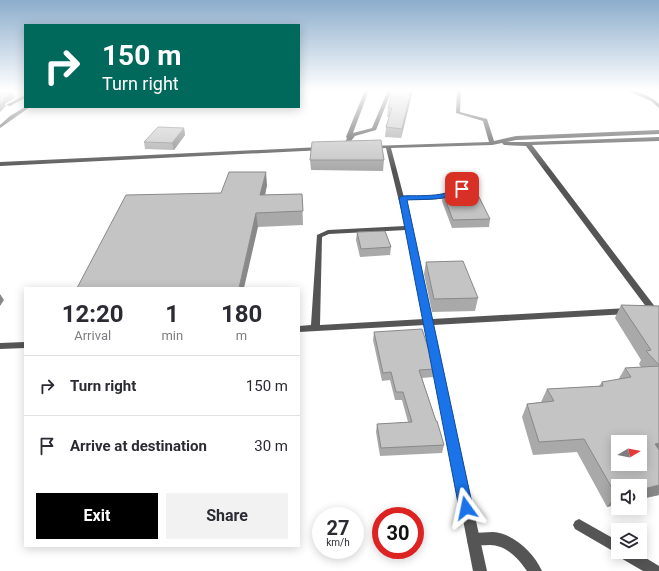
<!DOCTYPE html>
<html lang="en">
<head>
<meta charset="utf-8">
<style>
	:root { --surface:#fff; --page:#f2f2f3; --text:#2b2b33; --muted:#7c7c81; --line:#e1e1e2; --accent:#000 }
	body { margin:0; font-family:Roboto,sans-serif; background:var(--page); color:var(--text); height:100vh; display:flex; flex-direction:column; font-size:15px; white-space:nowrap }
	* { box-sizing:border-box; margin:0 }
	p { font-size:13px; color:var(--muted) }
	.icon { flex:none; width:22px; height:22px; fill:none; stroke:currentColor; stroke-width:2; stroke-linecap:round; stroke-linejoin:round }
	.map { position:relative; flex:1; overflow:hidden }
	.panel { position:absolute; left:24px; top:287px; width:276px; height:260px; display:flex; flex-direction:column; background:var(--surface); border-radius:0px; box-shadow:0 2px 10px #0003 }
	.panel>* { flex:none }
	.hud { position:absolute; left:24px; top:24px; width:276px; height:84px; border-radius:0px; box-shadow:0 2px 10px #0003; background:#00695c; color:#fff; overflow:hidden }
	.needle { width:26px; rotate:80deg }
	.fabs { position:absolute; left:611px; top:435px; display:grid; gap:8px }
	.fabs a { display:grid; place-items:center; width:36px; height:36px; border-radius:0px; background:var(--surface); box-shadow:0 2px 10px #0003; font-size:20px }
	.speed { position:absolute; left:312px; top:507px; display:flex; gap:8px; font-size:20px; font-weight:700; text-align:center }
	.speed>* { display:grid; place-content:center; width:52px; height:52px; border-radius:50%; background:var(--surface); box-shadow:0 2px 10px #0003; line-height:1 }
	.speed small { font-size:10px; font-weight:400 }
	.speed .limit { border:6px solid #d22; background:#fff; color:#111 }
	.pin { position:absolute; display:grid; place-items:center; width:34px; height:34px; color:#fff; margin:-17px; border-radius:8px; box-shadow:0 2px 6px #0006 }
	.me { position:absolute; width:44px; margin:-22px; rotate:348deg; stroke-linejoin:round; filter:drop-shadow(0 0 3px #0008) }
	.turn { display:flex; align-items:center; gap:14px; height:84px; padding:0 12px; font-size:18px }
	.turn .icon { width:52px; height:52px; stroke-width:2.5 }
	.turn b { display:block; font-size:28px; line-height:34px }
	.eta { display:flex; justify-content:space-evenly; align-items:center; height:68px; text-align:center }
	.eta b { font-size:24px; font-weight:700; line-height:28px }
	.cta { display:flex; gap:8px; margin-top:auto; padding:8px 12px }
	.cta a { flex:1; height:46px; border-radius:0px; background:var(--accent); color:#fff; font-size:16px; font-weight:700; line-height:46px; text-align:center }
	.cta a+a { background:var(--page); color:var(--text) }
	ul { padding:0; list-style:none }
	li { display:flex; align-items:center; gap:12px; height:60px; padding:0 12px; border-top:1px solid var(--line) }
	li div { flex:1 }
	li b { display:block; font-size:15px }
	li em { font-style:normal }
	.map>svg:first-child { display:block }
</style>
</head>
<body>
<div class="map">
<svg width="659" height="571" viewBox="0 0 659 571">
	<rect width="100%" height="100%" fill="#fff"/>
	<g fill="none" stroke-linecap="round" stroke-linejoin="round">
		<!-- service -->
		<path fill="#555" fill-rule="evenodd" d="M365,90H369L353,133L372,128L388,90H392L376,130L355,136L351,141L348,149H344L343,148L347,138L346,137Z
			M25,95V98L10,106L6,105Z
			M465,172L468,174L465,189C449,203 422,199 402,200L399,198L402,196C421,196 442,198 459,188L462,174Z
			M493,532C513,533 534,553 542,571H527C519,559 506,545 490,545C483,545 476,546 468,544L467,539L468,534L473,533Z"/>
		<!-- minor -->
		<path fill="#555" fill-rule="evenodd" d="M457,90H461L460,112L487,119L494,141L516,136L659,130V134L516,140L507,142H528L659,137V141L532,145L659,312V321L656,320L526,146L504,145L502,143L492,145L391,148L412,228L432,319L628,308L632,311L628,314L433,325L487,571H473L425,325L299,332V326L311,325L317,235L328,230L405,226L386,148L372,149L369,147L370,146L489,142L483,121L456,113ZM406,230L424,319L320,325L322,237L329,234Z
			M625,90C636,90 652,96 659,104V108L651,101Z
			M321,147L324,149L323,150L0,166V162Z
			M25,342V348L0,349V343Z
			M579,519L618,541V552H636L659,566V571H643L619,557L618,554L575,529L573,525L575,521Z"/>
		<!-- tertiary -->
		<path fill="#555" fill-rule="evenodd" d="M25,107H30L0,128V125L10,116Z"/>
	</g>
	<!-- wall -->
	<path fill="#a9a9a9" d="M413,90L401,138L385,137L386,127L390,117H387L388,107Z
		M184,128L185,135L174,150L145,149L144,142Z
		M310,160H384L383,171L311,170Z
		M267,185L265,195L302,194L303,225L258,227L221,193Z
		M443,194L490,219L489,227L452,228L442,201Z
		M357,232L391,247L390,255L360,257L356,240Z
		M426,262L478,298L475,311L432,312L424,274Z
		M621,305L659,306V495L607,507L577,452L533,455L522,417L527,404L541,402L547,389L599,386L602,382L618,380L625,368L641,367L639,364L641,360L615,318Z
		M374,332L435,369L433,377L422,378L444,445L442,453L380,456L376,432L377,424L408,422L402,400H395L390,380L382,381L373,340Z"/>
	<!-- shaded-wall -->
	<path fill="#898989" d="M411,90H413L401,138L402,129Z
		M13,93L15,98L5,104L6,106L0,112V105L3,99Z
		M184,128L185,135L174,150L172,143Z
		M266,172L267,185L262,209L260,195Z
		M256,213L258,227L244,288H239Z
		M0,294L4,300L0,306Z
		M659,443V453L655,444Z
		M659,485V495L640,499V490Z
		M616,495H618V504L607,507Z"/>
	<!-- building -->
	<path fill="#c4c4c4" stroke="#898989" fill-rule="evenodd" d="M393,90H411L402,129L386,127L392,108L388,107Z
		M0,92L13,93L3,99L4,101L0,105Z
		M158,127L184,128L172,143L144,142Z
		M381,140L384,160H310L312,142Z
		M229,172H266L260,195L302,194L303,211L256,213L239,288H77L126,195L221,193Z
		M477,193L490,219L453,220L443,194Z
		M385,231L391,247L361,249L357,232Z
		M463,261L478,298L434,299L426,262Z
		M621,305L659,306V365L646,351L651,350Z
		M422,329L435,369L419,370L436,421H437L444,445L381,448L377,424L412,422L403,392H396L391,372L383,373L374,332Z
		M659,366V443L655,444L659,450V485L640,490V486H618V495H616L584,439L539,442L527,404L554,401L547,389L603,386L602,382L631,377L625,368ZM618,442H640V464H618Z"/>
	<!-- sky -->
	<linearGradient id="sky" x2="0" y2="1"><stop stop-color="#8cadcc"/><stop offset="0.53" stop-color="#fff"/><stop offset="1" stop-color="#fff" stop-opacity="0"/></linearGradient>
	<rect width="659" height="170" fill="url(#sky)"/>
	<!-- route -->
	<path fill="#1a73e8" stroke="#114b97" d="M459,187L465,189C453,201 423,199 407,200L473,508L471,512L466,515L461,512L459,508L399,198L402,196C420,195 444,198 459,187Z"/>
</svg>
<div class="fabs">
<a><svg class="needle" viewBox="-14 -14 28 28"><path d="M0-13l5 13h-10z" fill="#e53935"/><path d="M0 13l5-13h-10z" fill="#7c7c81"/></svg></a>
<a><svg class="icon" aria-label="sound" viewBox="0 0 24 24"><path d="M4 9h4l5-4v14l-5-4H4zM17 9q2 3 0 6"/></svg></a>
<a><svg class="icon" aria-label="layers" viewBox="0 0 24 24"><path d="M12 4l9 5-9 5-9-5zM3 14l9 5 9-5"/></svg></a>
</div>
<div class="speed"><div>27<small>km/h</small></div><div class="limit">30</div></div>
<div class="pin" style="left:462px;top:189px;background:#d93025"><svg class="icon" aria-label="arrive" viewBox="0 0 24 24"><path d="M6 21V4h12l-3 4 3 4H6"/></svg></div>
<svg class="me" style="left:466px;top:508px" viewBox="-20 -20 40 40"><path d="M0-17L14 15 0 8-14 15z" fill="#1a73e8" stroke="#fff" stroke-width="4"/></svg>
<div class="hud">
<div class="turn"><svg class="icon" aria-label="right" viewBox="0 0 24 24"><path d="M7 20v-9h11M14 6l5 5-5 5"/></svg><div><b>150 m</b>Turn right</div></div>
</div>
<section class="panel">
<div class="eta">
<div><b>12:20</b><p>Arrival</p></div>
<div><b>1</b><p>min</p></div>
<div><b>180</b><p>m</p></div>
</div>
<ul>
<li><svg class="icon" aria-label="right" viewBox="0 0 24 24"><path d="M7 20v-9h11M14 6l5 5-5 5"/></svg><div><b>Turn right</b></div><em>150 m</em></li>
<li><svg class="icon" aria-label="arrive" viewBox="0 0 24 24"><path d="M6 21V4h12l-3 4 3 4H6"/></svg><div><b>Arrive at destination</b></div><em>30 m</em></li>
</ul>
<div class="cta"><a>Exit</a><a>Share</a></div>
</section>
</div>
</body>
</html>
